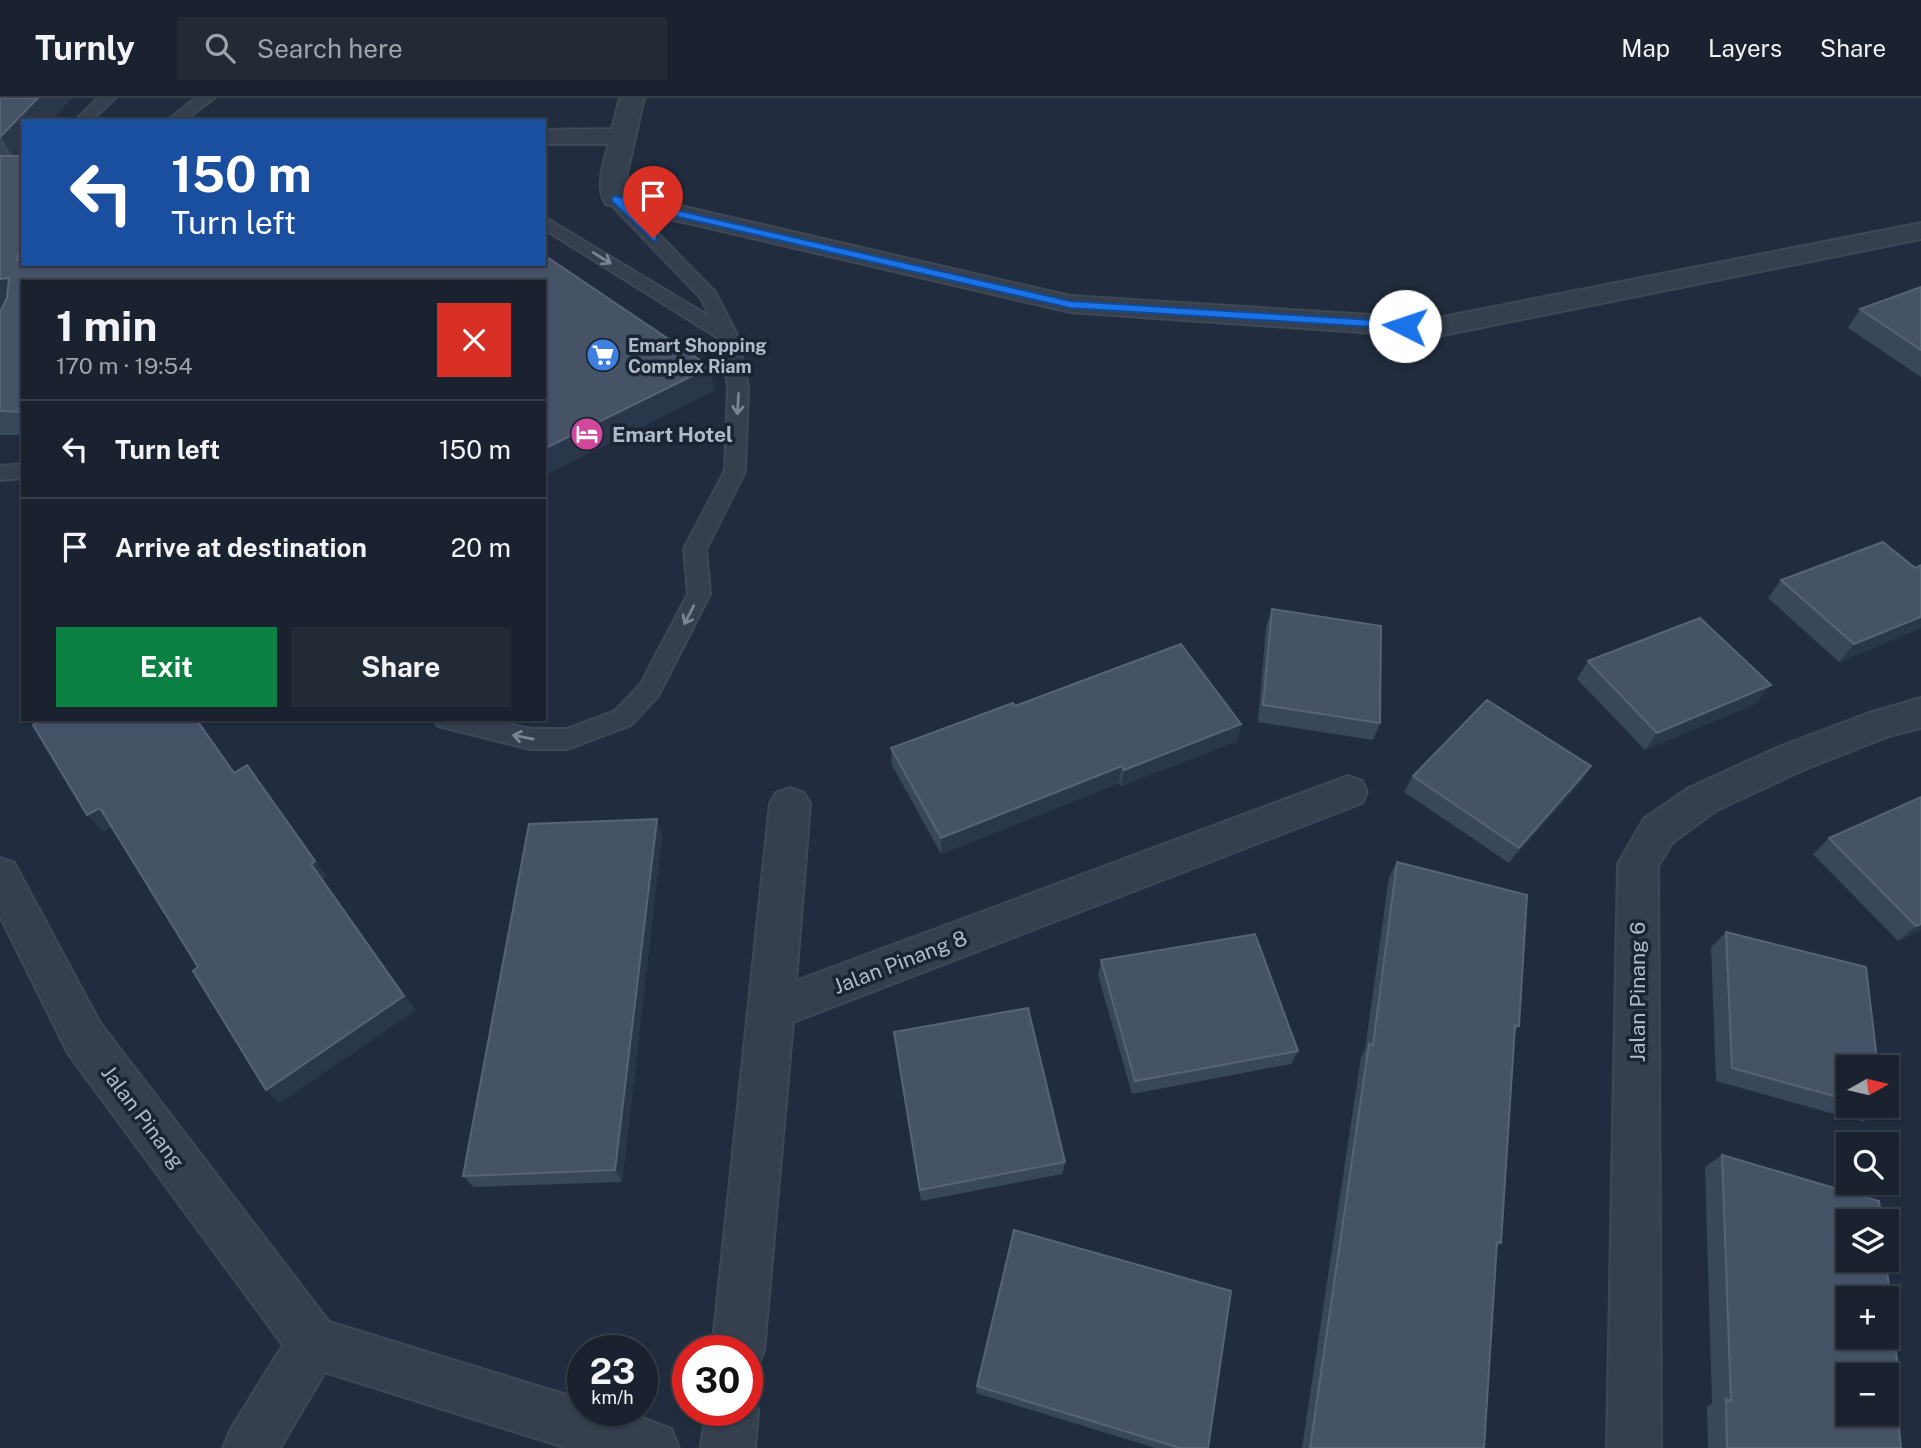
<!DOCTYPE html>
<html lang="en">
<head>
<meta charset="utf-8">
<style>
	:root { --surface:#19222e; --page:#222a36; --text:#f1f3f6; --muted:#9fa4aa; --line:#373f4a; --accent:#0b8043 }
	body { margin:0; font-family:"Public Sans",sans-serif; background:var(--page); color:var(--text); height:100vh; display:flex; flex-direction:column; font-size:26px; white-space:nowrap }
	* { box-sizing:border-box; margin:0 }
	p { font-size:23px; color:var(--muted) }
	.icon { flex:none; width:38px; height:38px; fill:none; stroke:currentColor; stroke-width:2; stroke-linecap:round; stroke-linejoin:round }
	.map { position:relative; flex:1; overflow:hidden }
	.panel { position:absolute; left:21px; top:182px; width:525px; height:441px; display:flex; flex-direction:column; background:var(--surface); border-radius:0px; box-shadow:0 2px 5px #0004,0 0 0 2px var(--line) }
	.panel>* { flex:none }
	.guide { position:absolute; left:21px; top:21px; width:525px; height:147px; border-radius:0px; box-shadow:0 2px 5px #0004,0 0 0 2px var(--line); background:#1a4fa0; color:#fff; overflow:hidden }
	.needle { width:46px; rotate:82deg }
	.tools { position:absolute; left:1836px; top:957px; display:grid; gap:14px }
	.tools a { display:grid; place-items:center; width:63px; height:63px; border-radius:0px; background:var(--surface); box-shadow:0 2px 5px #0004,0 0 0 2px var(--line); font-size:35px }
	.speed { position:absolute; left:567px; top:1237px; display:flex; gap:14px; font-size:35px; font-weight:700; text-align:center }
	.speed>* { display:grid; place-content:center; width:91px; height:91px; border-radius:50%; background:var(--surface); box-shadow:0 2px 5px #0004,0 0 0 2px var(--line); line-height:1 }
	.speed small { font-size:18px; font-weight:400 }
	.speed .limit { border:10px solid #d22; background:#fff; color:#111 }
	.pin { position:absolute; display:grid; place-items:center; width:60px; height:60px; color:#fff; margin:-72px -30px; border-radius:50% 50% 50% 0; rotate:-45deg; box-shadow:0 0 7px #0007 }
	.pin .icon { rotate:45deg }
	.me { position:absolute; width:77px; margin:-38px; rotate:274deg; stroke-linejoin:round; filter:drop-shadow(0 0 5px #0008) }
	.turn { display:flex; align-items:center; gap:24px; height:147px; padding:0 35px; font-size:32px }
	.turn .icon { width:91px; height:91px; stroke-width:2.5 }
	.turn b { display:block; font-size:49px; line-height:60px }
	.round { display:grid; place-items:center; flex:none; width:74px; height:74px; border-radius:0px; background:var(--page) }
	.head { display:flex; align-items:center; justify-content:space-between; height:119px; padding:0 35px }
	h1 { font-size:42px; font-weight:700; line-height:52px }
	.action { display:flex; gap:14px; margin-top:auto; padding:14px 35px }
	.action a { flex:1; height:80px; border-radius:0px; background:var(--accent); color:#fff; font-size:28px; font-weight:700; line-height:80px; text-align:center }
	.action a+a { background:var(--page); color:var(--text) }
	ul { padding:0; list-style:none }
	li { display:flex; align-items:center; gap:21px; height:98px; padding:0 35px; border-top:2px solid var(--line) }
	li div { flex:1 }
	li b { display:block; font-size:26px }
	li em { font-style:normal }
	header { display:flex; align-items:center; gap:42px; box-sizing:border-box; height:98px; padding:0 35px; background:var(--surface); border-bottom:2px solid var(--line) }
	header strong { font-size:33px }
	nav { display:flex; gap:38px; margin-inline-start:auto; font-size:24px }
	.search { width:490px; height:63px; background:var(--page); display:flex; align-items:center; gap:18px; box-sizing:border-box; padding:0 24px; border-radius:0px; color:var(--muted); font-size:26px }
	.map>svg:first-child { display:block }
</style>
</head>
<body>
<header>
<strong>Turnly</strong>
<div class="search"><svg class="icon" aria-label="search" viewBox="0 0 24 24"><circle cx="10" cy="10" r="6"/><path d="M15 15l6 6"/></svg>Search here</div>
<nav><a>Map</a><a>Layers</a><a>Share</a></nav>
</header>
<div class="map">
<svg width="1921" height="1350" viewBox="0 0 1921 1350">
	<rect width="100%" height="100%" fill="#212d3e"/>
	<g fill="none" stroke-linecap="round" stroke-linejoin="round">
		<defs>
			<path id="lane" d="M98,0H115L91,23H75Z
				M196,0H214L184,23H167Z
				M615,96L621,98L715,194L738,239L748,289L745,373L706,451L710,496L658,598L631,627L568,651H530L438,628L434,621H487L530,631H567L615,613L641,586L688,496L684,451L725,373L728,289L720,241L544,131V119L710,219L701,200L609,104L607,101Z
				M23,366V380L0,382V368Z"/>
			<path id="street" d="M620,0H644L627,75L628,96L1070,198L1433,221L1921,125V141L1433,239L1070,214L606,106C595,90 604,63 609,46H544V32L612,31Z
				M1921,600V630L1889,638L1805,671L1717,712L1672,745L1658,768L1661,1350H1607L1618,766L1644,721L1689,690L1779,649L1869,615Z
				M1348,678L1362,683L1367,694L1362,705L793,924L764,1253L756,1271L747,1275V1253H712L770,706L776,695L790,690L804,695L810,706L796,883Z
				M0,760L14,765L100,925L329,1224L583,1302V1312C619,1312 637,1317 671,1331L679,1350H567L325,1274L280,1350H223L231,1331L283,1247L68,955L0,818Z
				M747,1292L751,1293L758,1312L755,1350H701L706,1312H747Z"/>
		</defs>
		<!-- lane casing -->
		<use href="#lane" stroke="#3e4857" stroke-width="4"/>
		<!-- street casing -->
		<use href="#street" stroke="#3e4857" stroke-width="4"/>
		<!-- lane -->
		<use href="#lane" fill="#353f4e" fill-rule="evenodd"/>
		<!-- street -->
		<use href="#street" fill="#353f4e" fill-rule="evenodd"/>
	</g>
	<!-- wall -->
	<path fill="#39475b" d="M0,0H72L51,23H23V54L19,58L23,166L710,269L714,293L23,184V337H0Z
		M1921,189V279L1848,230L1860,211Z
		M1915,470L1921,530L1839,564L1768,500L1781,482Z
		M1272,511L1380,625L1373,642L1258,624L1266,529Z
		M1588,563L1757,605L1645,652L1577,581Z
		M1015,608L1241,626L1237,643L1121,688L1119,685L941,756L892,667L891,650Z
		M1591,668L1580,685L1509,765L1404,694L1413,678Z
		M1921,699V832L1898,843L1813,756L1829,740Z
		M662,737L622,1084L474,1089L463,1078Z
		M1397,764L1519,928L1514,933L1501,1145L1497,1148L1484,1350H1302L1361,959L1365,952L1389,779Z
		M1726,834L1848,970V1008H1883V1011L1863,1024L1716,983L1711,849Z
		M1101,862L1298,953L1291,966L1132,996L1098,877Z
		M894,934L1065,1064L1062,1076L921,1103Z
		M1722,1057L1899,1281L1894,1283L1901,1350H1708L1707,1308L1712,1306L1705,1069Z
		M977,1288L1208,1350H1155L976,1295Z"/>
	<!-- shaded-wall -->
	<path fill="#2a374b" d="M38,0H72L51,23H23V54L15,62L1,39Z
		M23,150V166L16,162Z
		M9,180L23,200L0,239V181Z
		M710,269L714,293L544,378V351Z
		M1921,519V530L1839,564L1854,546Z
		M1771,587L1757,605L1645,652L1657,635Z
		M196,621H198L247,692L234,675Z
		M1241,626L1237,643L1121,688L1124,672Z
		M247,667L327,779L323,781L416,912L280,1005L266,992L311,766Z
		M1122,668L1119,685L941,756V740Z
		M1591,668L1580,685L1509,765L1519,750Z
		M100,710L116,726L103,734L87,717Z
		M657,721L662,737L622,1084L615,1072Z
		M1921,826V832L1898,843L1916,828Z"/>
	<!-- building -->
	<path fill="#465367" stroke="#576377" stroke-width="2" fill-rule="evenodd" d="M0,0H38L0,39Z
		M0,58H23V150L16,162H23V166H544V157L710,269L544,351V184H23V314L0,313V214L7,200L9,180L0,181Z
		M1921,189V252L1860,211Z
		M1883,444L1915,470L1921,467V519L1854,546L1781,482Z
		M1272,511L1381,528L1380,625L1263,607Z
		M1700,520L1771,587L1657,635L1588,563Z
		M1181,546L1241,626L1124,672L1122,668L941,740L891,650L1013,605L1015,608Z
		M1487,602L1591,668L1519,750L1413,678Z
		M44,621H196L234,675L247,667L315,763L311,766L404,898L266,992L193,873L198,869L100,710L87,717L33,627Z
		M1921,699V826L1916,828L1829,740Z
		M657,721L615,1072L463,1078L529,726Z
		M1397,764L1527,797L1519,928L1515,927L1501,1145L1497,1144L1484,1350H1310L1369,946L1373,947Z
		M1726,834L1866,869L1878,970H1848V1002L1732,970Z
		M1255,836L1298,953L1135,983L1101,862Z
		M1028,910L1065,1064L920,1092L894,934Z
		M1871,1008H1883V1011Z
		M1722,1057L1879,1103L1882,1124H1848V1162H1886L1899,1281L1894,1280L1901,1350H1727L1726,1301L1731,1303ZM1848,1200H1886V1239H1848ZM1848,1278H1886V1316H1848Z
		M1014,1132L1231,1193L1208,1350H1180L977,1288Z"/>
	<!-- one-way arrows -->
	<defs><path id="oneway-shaft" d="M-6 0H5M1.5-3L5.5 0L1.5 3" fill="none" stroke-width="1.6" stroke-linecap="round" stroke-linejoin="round" transform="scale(1.75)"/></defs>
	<g stroke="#798392">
		<use href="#oneway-shaft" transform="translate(602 160) rotate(32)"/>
		<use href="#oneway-shaft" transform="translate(738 306) rotate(93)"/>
		<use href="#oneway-shaft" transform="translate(689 517) rotate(117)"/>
		<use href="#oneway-shaft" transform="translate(523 639) rotate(-169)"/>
	</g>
	<!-- route -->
	<path fill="#1a73e8" stroke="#114b97" stroke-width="2" d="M615,98L1070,203L1405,224L1411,228L1405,231L1070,210L627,107L657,137V142L653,143L612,103V99Z"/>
	<!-- icons -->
	<defs>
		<symbol id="supermarket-disc" viewBox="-11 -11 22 22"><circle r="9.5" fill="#3f7fe0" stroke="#1a2433"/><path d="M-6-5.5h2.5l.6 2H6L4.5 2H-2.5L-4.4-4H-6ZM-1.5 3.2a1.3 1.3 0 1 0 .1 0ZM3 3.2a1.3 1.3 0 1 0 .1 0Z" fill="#fff"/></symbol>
		<symbol id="hotel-disc" viewBox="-11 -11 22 22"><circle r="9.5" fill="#d1479c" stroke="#1a2433"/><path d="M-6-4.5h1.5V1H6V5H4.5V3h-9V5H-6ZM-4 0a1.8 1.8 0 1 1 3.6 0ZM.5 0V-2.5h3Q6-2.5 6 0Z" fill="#fff"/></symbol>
	</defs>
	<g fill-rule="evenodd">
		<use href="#supermarket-disc" x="584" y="238" width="38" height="38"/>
		<use href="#hotel-disc" x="568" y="317" width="38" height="38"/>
	</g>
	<g text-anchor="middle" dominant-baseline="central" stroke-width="7" stroke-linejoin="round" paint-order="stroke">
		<!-- far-poi labels -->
		<g font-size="18" font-weight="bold" fill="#b1baca" stroke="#1a2433" text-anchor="start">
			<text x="628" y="247">Emart Shopping<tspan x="628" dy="21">Complex Riam</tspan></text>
		</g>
		<!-- poi labels -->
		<g font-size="21" font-weight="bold" fill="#b1baca" stroke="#1a2433" text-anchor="start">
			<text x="612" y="336">Emart Hotel</text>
		</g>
		<!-- street labels -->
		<g font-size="21" fill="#b1baca" stroke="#1a2433">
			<text transform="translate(900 864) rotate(-21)">Jalan Pinang 8</text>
			<text transform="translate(1637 894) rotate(-90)">Jalan Pinang 6</text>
			<text transform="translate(143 1019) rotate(53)">Jalan Pinang</text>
		</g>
	</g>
</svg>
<div class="tools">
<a><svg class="needle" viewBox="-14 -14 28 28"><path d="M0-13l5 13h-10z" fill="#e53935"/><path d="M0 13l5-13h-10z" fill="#9fa4aa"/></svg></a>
<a><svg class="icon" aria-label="search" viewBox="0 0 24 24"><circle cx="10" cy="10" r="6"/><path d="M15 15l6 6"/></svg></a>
<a><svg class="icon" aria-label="layers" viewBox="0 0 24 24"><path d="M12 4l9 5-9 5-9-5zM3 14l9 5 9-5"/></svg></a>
<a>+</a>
<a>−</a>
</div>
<div class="speed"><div>23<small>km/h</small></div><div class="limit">30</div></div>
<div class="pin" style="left:653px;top:140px;background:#d93025"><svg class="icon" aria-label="arrive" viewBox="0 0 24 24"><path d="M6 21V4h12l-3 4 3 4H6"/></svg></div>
<svg class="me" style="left:1405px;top:228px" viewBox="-20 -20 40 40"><circle r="19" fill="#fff"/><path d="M0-13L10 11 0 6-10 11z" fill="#1a73e8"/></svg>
<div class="guide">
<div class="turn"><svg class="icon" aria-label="left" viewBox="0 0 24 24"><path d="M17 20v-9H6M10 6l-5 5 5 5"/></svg><div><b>150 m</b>Turn left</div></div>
</div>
<section class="panel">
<div class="head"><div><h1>1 min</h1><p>170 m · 19:54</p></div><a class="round" style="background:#d93025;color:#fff"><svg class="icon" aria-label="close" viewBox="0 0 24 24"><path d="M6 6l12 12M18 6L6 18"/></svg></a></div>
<ul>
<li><svg class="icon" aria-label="left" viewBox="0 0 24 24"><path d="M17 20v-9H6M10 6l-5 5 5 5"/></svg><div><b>Turn left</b></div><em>150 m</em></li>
<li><svg class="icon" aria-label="arrive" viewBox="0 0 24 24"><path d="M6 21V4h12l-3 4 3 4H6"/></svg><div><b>Arrive at destination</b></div><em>20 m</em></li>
</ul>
<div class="action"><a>Exit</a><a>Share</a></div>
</section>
</div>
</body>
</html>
